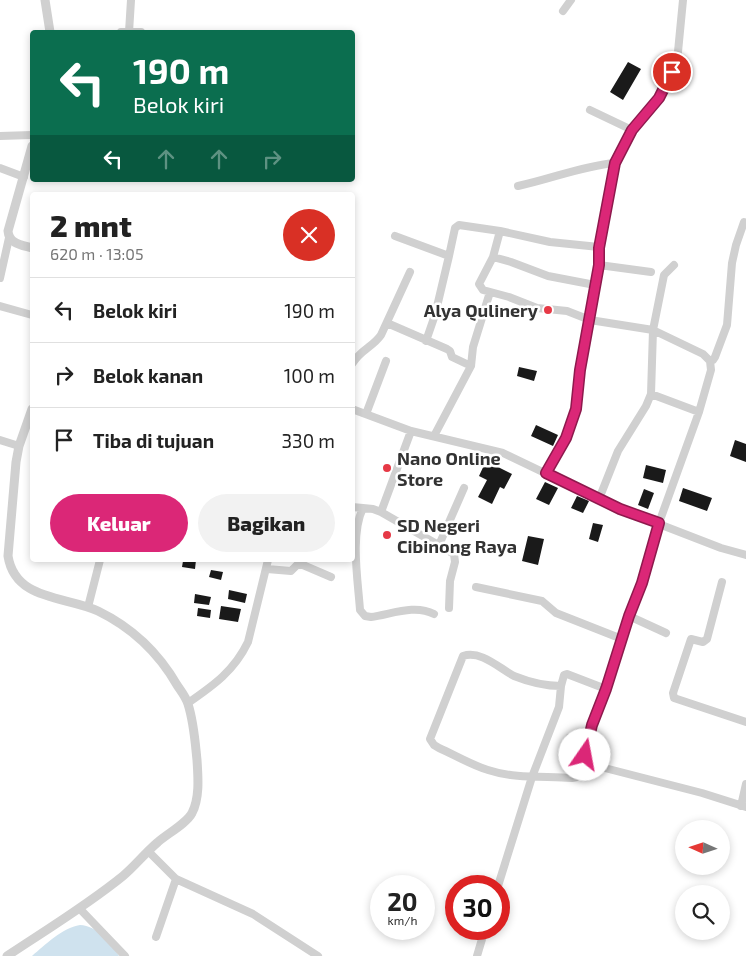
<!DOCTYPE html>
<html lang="id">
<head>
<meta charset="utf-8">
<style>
	:root { --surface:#fff; --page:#f2f2f2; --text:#222; --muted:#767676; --line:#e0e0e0; --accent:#db2777 }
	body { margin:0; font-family:"Exo 2",sans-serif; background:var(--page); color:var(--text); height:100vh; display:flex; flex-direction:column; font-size:19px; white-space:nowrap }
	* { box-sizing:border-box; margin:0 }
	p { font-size:16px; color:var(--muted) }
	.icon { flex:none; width:28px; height:28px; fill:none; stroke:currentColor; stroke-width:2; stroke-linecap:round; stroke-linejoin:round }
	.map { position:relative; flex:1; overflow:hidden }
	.drawer { position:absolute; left:30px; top:192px; width:325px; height:370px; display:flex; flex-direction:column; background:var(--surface); border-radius:5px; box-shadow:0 2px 8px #0003 }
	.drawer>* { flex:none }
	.hud { position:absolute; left:30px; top:30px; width:325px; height:152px; border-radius:5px; box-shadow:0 2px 8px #0003; background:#0b6e4f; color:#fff; overflow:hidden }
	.needle { width:32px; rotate:273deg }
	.controls { position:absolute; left:675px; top:820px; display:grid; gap:10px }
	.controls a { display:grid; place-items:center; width:55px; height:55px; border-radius:50%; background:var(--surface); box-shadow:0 2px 8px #0003; font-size:25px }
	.speed { position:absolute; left:370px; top:875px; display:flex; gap:10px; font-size:25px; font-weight:700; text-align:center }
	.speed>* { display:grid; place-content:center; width:65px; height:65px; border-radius:50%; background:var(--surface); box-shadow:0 2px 8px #0003; line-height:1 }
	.speed small { font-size:12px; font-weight:400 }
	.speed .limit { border:8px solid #d22; background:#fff; color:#111 }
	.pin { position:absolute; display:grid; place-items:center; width:42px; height:42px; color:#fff; margin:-21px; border:2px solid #fff; border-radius:50%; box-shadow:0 1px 5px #0007 }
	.me { position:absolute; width:55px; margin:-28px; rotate:12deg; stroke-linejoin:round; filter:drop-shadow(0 0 4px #0008) }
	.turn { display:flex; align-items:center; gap:18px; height:105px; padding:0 20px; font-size:22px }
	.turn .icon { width:65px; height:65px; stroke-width:2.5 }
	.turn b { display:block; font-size:35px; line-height:42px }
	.lanes { display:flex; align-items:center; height:48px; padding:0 20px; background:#0003; justify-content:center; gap:25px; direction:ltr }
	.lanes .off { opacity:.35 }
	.round { display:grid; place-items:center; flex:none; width:52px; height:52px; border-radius:26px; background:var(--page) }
	.headline { display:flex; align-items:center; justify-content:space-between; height:85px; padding:0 20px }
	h1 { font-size:30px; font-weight:800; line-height:38px }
	.primary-button { display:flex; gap:10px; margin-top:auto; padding:10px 20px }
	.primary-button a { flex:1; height:58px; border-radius:30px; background:var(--accent); color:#fff; font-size:20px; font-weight:800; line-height:58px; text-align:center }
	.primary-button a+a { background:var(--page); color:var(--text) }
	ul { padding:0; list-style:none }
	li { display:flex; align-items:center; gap:15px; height:65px; padding:0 20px; border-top:1px solid var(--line) }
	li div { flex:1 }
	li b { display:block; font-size:19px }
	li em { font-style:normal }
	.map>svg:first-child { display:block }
</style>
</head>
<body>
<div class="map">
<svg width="746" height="956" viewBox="0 0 746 956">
	<rect width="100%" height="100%" fill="#fff"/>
	<!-- water -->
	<path fill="#cfe2ee" d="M80,925C97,926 111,942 119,956H32C45,945 62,928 80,925Z"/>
	<!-- building -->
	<path fill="#1a1a1a" d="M628,62L641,69L623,100L610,92Z
		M519,367L537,371L534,381L517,376Z
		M536,425L558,435L553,446L531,436Z
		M735,440L746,444V462L730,456Z
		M486,461L512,474L504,489L500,487L492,504L478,497L487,480L479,476Z
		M646,465L666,470L663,483L643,478Z
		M545,482L558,488L549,505L536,499Z
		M683,488L712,498L707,511L679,501Z
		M644,489L654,493L648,509L638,505Z
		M577,496L589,501L583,513L571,508Z
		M593,523L603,525L598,542L589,539Z
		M528,536L544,539L538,565L522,561Z
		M190,560H196L195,569L182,567L183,561L189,562Z
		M211,570L223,572L221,580L209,577Z
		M229,590L247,594L245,603L228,599Z
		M195,594L211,597L209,605L194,603Z
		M221,606L241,609L238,622L219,619Z
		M198,608L211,610L210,618L197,616Z"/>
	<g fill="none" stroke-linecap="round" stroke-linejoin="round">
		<!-- minor -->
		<path stroke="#d0d0d0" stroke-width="8" d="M563,11L571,0
			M121,32H141
			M129,32L131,0
			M590,110L632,130
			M0,136L32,135
			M0,168L24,177
			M518,186C551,179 582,166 615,163
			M500,231L493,257L479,284L483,290L509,297L537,308L567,311L590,320L653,330L703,354L710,361L711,370L699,412L659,523L642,583L629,616L606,689L592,725L585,755L589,763L597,766L702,793L746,807
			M395,236L449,256L455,228L459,225L500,231L550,242L599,247
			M493,257L511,262L548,276L595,285
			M599,265L651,272
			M0,278L9,238
			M0,306L32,315
			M387,323L447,349L450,351L452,357L471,366
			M426,341L435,315L449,256
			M710,361L713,360L715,357L727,325L732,263L736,245L744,222
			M352,364C361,349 373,347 381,335L410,272
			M651,394L699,412
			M352,409L411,431L503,453L620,509L721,548L746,555
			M366,414L386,361
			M411,431L381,512L373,509L363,508C350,534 358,581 360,610L365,616L371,617C392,614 415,604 434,614
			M434,436L471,366L473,347L490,292
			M0,440L19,446
			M546,473L566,438L576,409L580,370L599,265V247L615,163L632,130L659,98L665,89L677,62L683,0
			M599,499L618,451L646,406L651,394L653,330L664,275L674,265
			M352,507L363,508
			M381,512L454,554L455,562L450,581L449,608
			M439,545L464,488
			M267,569L291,571L297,565H303L331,577
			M722,582L707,639L703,642L691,639L673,693L674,698L746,722
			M476,587L542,601L556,613L622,639
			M88,607L100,560
			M629,616L666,633
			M188,703C214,685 234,671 248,642L268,560
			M569,738L587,743
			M589,763L577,777L572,778C545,776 515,779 488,770C471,765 455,755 439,748L434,745L430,739L463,656C481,650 499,668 514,676C529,682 545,686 561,686L564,675L567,674L606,689
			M741,806L746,784
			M148,851L176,879L253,914L318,956
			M498,886L532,777L559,707L561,686
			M80,909L125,956
			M156,937L176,879
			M477,956L485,929"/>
		<!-- tertiary -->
		<path stroke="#d0d0d0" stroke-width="9" d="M45,0L50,32
			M32,146L8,231C9,244 22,245 32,248
			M7,956C46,930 86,906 123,876C135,866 145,853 158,842C167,834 187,823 192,813C200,798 198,776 197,760C195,741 194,723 188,704C186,697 181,691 177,685C158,652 133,628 98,611C66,596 15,601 8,556L16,462L19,446L32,409"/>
	</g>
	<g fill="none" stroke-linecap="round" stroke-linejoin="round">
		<defs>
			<path id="route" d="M585,755L592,725L606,689L629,616L642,583L659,523L620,509L546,473L566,438L576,409L580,370L599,265V248L615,163L632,130L659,98L672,72"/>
		</defs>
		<!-- route casing -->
		<use href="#route" stroke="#8e194d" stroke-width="12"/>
		<!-- route -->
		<use href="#route" stroke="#db2777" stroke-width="9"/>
	</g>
	<!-- markers -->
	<g fill="#e63946" stroke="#fff" stroke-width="2">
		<circle cx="548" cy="310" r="5"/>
		<circle cx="387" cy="468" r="5"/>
		<circle cx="387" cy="535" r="5"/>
	</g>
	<g text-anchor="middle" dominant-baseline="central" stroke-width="5" stroke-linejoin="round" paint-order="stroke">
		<!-- poi labels -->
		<g font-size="18" font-weight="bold" fill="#333" stroke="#fff" text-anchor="start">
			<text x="538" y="310" text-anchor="end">Alya Qulinery</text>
			<text x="397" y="458">Nano Online<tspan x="397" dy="21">Store</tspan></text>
			<text x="397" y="525">SD Negeri<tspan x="397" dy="21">Cibinong Raya</tspan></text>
		</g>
	</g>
</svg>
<div class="controls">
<a><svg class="needle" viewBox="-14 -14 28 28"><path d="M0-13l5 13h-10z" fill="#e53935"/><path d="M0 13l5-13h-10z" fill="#767676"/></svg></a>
<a><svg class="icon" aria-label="search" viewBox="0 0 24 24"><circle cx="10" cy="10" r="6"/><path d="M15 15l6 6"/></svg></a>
</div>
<div class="speed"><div>20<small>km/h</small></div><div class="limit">30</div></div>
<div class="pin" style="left:672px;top:72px;background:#d93025"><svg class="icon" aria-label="arrive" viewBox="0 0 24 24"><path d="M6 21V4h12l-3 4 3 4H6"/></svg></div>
<svg class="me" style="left:585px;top:755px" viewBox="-20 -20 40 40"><circle r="19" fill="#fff"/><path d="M0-13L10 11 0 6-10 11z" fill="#db2777"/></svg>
<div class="hud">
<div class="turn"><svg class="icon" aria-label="left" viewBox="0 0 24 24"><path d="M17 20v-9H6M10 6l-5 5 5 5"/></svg><div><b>190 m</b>Belok kiri</div></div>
<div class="lanes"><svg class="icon" aria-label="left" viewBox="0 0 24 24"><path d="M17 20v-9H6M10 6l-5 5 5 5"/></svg><svg class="icon off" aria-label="ahead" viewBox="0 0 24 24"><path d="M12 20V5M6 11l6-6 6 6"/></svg><svg class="icon off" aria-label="ahead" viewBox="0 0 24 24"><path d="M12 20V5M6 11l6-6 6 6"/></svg><svg class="icon off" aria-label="right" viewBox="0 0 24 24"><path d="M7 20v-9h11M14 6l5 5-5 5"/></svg></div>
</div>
<section class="drawer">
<div class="headline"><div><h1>2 mnt</h1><p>620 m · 13:05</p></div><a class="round" style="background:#d93025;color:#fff"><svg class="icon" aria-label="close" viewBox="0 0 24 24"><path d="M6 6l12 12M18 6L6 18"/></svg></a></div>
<ul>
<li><svg class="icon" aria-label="left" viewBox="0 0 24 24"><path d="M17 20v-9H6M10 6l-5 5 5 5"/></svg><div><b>Belok kiri</b></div><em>190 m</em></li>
<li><svg class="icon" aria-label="right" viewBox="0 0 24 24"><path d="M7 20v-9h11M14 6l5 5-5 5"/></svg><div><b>Belok kanan</b></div><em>100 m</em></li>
<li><svg class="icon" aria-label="arrive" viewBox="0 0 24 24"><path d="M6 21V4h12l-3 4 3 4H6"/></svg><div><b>Tiba di tujuan</b></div><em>330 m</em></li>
</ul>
<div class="primary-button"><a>Keluar</a><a>Bagikan</a></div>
</section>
</div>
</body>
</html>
